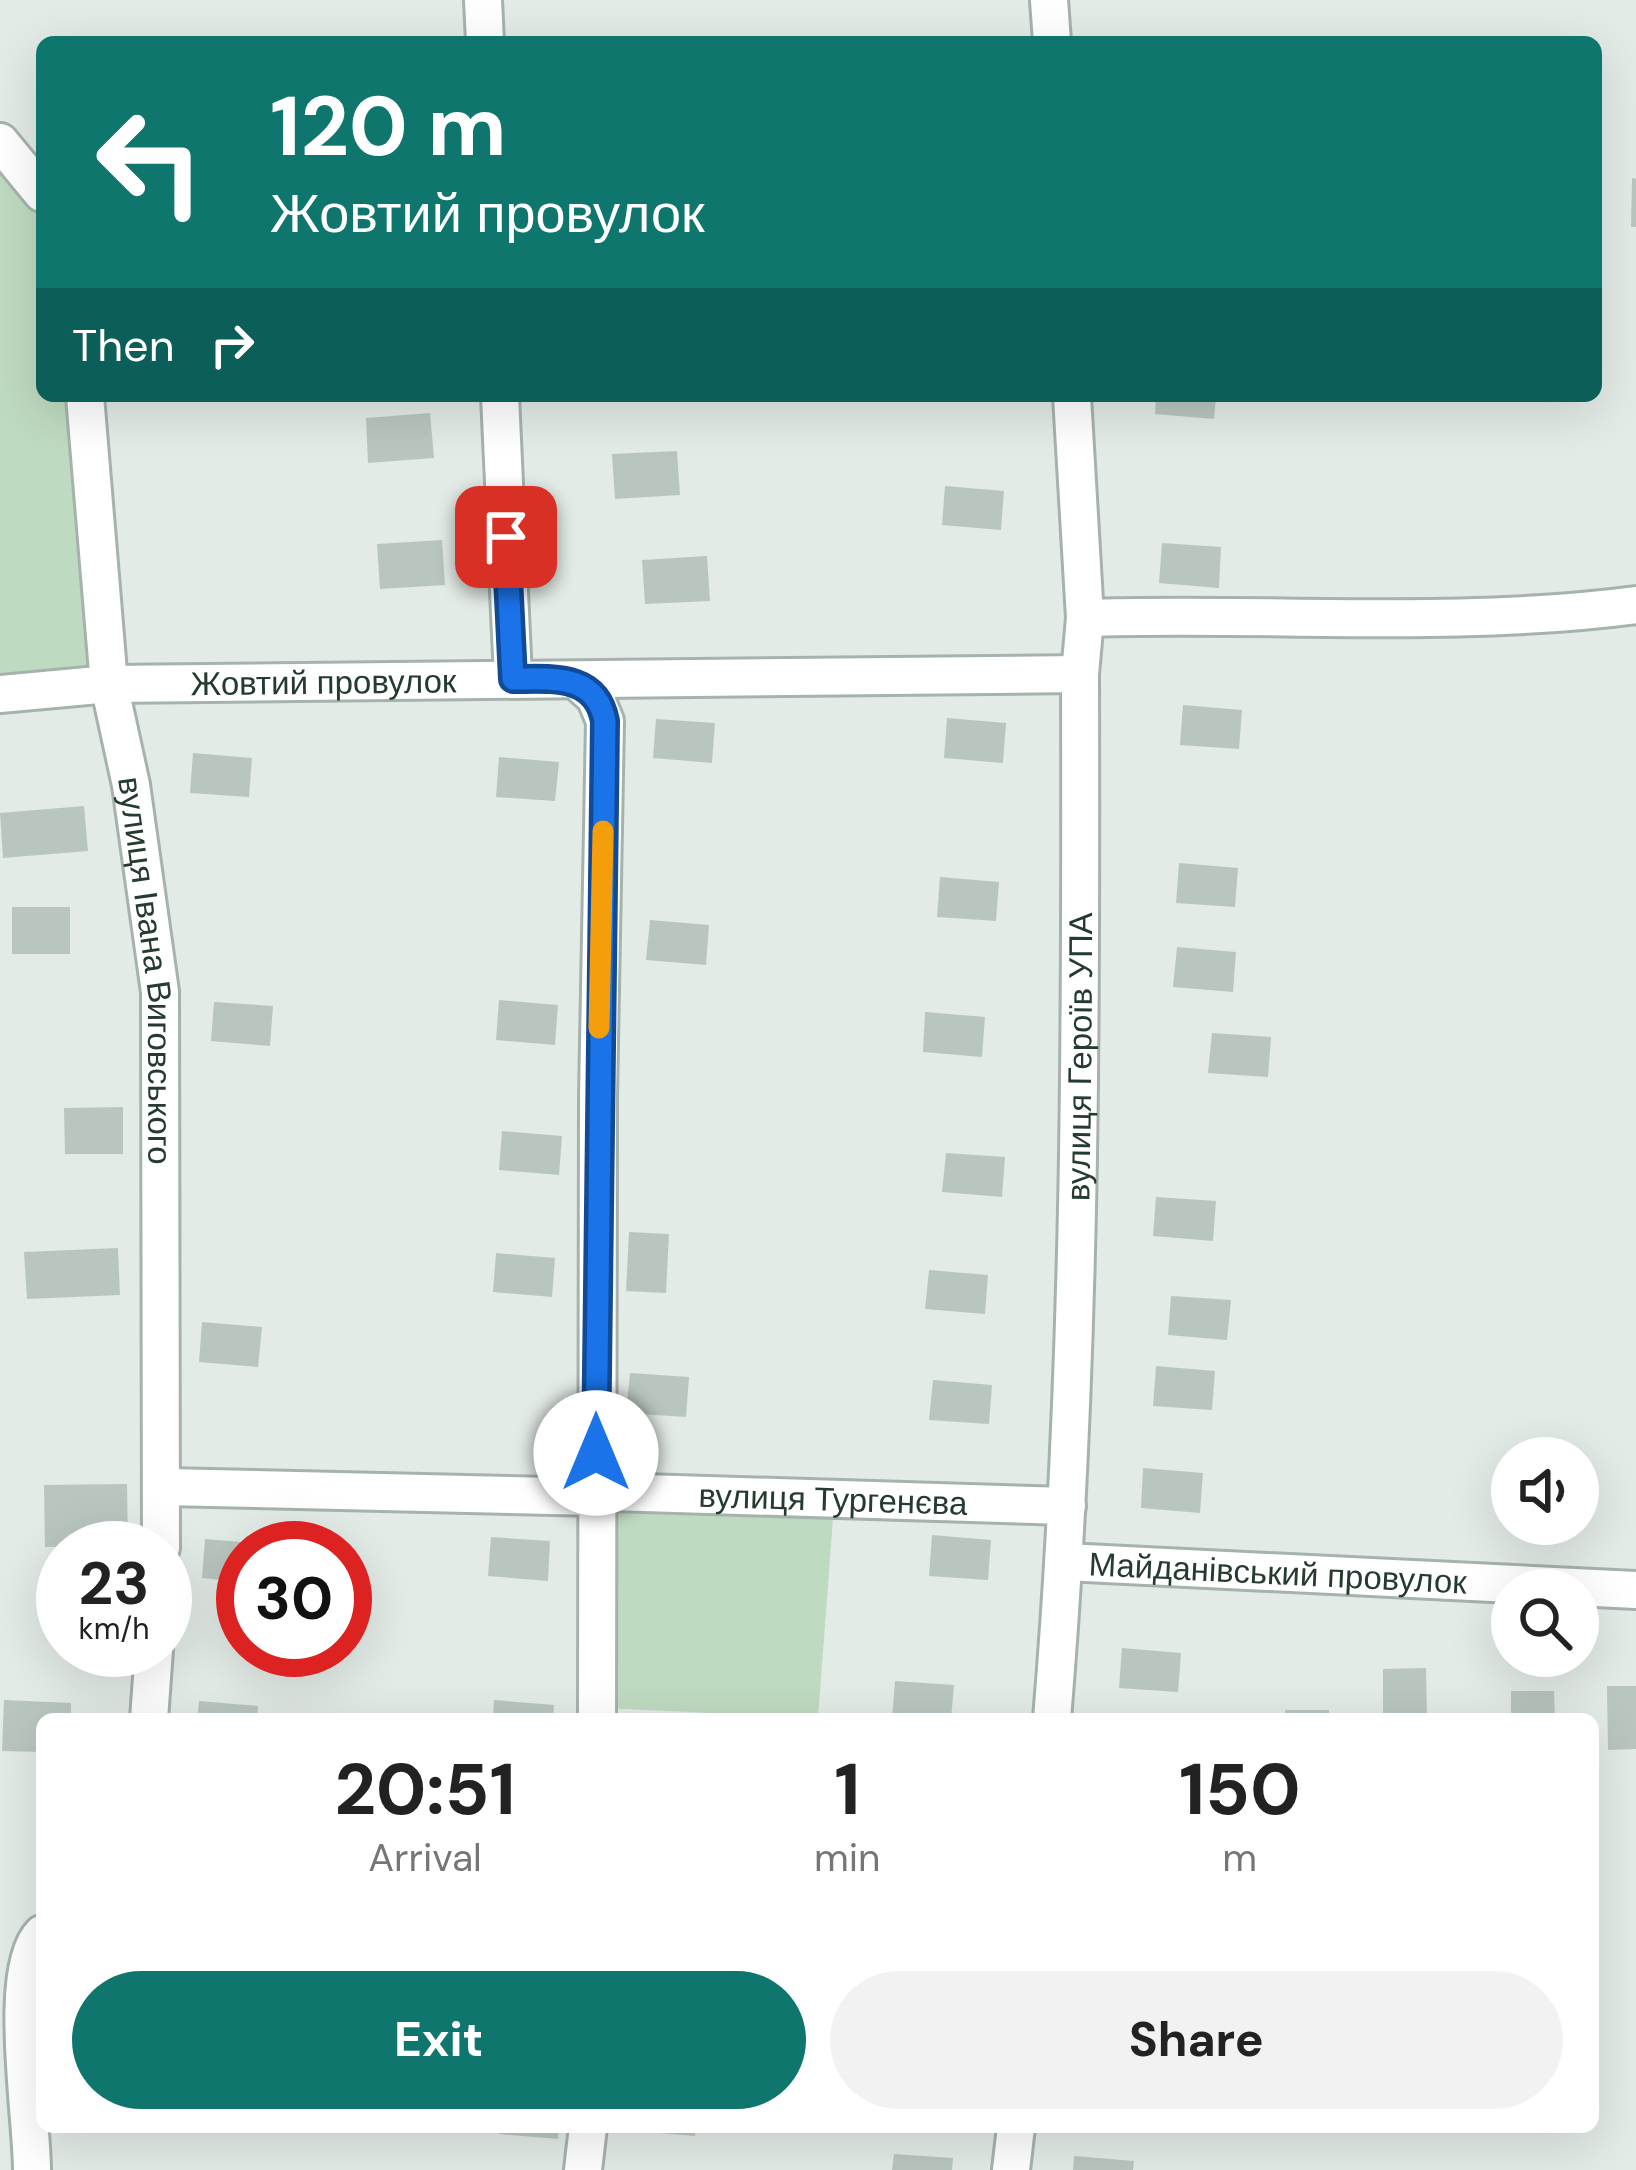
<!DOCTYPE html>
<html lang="en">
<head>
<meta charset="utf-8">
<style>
	:root { --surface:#fff; --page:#f2f2f2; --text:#222; --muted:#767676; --accent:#0f766e }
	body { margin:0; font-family:"DM Sans",sans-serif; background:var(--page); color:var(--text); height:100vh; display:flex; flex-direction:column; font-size:45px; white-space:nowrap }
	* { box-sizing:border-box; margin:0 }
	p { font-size:39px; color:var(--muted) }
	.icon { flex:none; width:66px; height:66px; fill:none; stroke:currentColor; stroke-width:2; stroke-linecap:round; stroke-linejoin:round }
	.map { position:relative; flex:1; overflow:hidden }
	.side { position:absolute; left:36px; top:1713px; width:1563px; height:420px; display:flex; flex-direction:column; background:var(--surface); border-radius:18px; box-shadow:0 12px 48px #0002 }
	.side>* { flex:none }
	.banner { position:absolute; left:36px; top:36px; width:1566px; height:366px; border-radius:18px; box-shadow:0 12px 48px #0002; background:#0f766e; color:#fff; overflow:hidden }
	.controls { position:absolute; left:1491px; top:1437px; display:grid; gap:24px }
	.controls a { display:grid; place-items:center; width:108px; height:108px; border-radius:50%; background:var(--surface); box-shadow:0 12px 48px #0002; font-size:60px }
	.speed { position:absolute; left:36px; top:1521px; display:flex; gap:24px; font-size:60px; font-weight:700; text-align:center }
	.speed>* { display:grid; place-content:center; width:156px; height:156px; border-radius:50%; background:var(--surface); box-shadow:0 12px 48px #0002; line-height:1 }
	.speed small { font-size:30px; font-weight:400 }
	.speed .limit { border:18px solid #d22; background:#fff; color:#111 }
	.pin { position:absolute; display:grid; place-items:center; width:102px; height:102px; color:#fff; margin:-51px; border-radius:24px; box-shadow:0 6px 18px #0006 }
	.me { position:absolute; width:132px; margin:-66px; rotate:0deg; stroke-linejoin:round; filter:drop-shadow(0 0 9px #0008) }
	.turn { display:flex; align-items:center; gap:42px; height:252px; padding:0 36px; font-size:54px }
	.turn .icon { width:156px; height:156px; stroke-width:2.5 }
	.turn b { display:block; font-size:84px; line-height:102px }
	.then { display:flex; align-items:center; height:114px; padding:0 36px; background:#0003; gap:24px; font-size:45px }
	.eta { display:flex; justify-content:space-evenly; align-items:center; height:204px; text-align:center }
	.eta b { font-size:72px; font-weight:700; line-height:84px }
	.primary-button { display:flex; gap:24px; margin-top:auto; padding:24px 36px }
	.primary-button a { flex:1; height:138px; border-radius:72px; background:var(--accent); color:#fff; font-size:48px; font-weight:700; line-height:138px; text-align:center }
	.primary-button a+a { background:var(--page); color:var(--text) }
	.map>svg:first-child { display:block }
</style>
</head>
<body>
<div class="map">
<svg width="1636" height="2170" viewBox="0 0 1636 2170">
	<rect width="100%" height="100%" fill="#e3ebe6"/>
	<!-- green -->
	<path fill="#bedac0" d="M0,155L42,212V396H75L97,654L85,671L0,687Z
		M834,1505L818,1718L604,1708L607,1506Z"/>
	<!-- building -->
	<path fill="#b9c6be" d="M1632,178L1636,179V227H1631Z
		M1156,396H1216L1214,419L1155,414Z
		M430,413L434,458L368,463L366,418Z
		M677,451L680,495L615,499L612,454Z
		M945,486L1004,491L1001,530L942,525Z
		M442,540L445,585L380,589L377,544Z
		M1162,543L1221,547L1219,588L1159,583Z
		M707,556L710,601L645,604L642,560Z
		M1183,705L1242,710L1239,749L1180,745Z
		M947,718L1006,723L1003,763L944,758Z
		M656,719L715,723L712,763L653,758Z
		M193,753L252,758L249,797L190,793Z
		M499,757L559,762L555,801L496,797Z
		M84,806L88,851L3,858L0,813Z
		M1179,863L1238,868L1235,907L1176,903Z
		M940,877L999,882L996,921L937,917Z
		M12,907H70V954H12Z
		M650,920L709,925L706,965L646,960Z
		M1177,947L1236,952L1233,992L1173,987Z
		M499,1000L558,1005L555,1045L496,1040Z
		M214,1002L273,1006L270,1046L211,1041Z
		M925,1012L985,1017L982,1057L923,1052Z
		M1212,1033L1271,1037L1268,1077L1208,1073Z
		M123,1107V1154H65L64,1108Z
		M502,1131L562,1136L559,1175L499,1170Z
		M946,1153L1005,1157L1002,1197L942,1192Z
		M1156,1197L1216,1201L1213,1241L1153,1236Z
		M629,1232L669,1234L666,1293L626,1291Z
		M118,1248L120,1295L27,1299L24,1252Z
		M496,1253L555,1258L552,1297L493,1292Z
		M929,1270L988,1275L985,1314L925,1309Z
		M1171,1296L1231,1300L1227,1340L1168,1335Z
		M202,1322L262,1327L258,1367L199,1362Z
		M1156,1366L1215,1371L1212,1410L1153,1406Z
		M630,1373L689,1377L686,1417L626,1413Z
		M933,1380L992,1385L989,1424L929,1420Z
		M1143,1468L1203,1473L1200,1513L1141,1508Z
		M127,1484L128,1547H45L44,1485Z
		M932,1535L991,1540L988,1580L929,1576Z
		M491,1537L550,1541L548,1581L488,1576Z
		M205,1539L264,1544L263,1548H243V1582L202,1578Z
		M1122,1648L1181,1653L1178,1692L1119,1688Z
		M1426,1668L1427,1719H1383V1669Z
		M895,1681L954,1685L951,1719H892Z
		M1607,1686H1636V1749L1608,1750Z
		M1511,1691H1554L1555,1719H1511Z
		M4,1700L71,1703V1719H42V1752L2,1751Z
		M494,1700L554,1705L553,1719H493Z
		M199,1701L258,1706L257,1719H197Z
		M1285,1710H1329V1719H1285Z
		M38,1808H42V1859H36Z
		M499,2127H559L558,2139L499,2134Z
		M636,2127H696L695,2136L636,2131Z
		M894,2154L953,2158L952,2170H892Z
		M1074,2156L1134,2161L1133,2170H1073Z"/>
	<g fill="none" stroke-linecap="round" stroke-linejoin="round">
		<defs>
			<g id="street">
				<path d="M483,0L485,42"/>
				<path d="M1049,0L1052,42"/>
				<path d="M0,142L42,193"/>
				<path id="s1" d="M85,396L109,684L131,785L160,992L161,1548"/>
				<path d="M500,396L513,678"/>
				<path d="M1085,618C1269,612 1453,629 1636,605"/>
				<path d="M576,680L595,697L605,721L598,1097L597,1719"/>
				<path id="s2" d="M0,694L109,684L1080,674"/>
				<path id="s3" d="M165,1487L596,1497L612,1492L1067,1506"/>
				<path id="s4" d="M1065,1562L1636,1590"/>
				<path d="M149,1719L154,1650"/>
				<path id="s5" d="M1052,1719C1081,1371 1081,1023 1080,674L1085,618L1072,396"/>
				<path d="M32,2170C32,2116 7,1969 42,1934"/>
				<path d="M583,2170L588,2127"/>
				<path d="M1011,2170L1016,2127"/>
			</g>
		</defs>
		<!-- street casing -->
		<use href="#street" stroke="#a6b3ac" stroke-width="42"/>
		<!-- street -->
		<use href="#street" stroke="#fff" stroke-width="36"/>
	</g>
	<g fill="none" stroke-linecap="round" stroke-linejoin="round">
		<defs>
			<path id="route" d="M506,537L513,679C551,679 596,673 605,721L596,1453"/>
		</defs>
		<!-- route casing -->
		<use href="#route" stroke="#114b97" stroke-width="30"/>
		<!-- route -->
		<use href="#route" stroke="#1a73e8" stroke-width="21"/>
		<!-- slow -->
		<path stroke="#f59e0b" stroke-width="21" d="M599,1028L603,831"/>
	</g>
	<g text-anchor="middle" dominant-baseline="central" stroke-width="9" stroke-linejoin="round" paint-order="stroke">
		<!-- street labels -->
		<g font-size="33" fill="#253b30" stroke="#f3f8f5">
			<text stroke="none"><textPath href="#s2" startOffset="324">Жовтий провулок</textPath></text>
			<text stroke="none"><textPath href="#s1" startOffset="579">вулиця Івана Виговського</textPath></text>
			<text stroke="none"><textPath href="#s5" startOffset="663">вулиця Героїв УПА</textPath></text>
			<text stroke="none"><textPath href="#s3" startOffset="669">вулиця Тургенєва</textPath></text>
			<text stroke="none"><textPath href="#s4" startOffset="213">Майданівський провулок</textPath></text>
		</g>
	</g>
</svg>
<div class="controls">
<a><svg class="icon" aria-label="sound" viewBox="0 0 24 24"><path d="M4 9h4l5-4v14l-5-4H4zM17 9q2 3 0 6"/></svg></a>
<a><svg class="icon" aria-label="search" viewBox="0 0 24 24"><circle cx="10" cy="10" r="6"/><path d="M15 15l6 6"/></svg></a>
</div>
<div class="speed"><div>23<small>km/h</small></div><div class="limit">30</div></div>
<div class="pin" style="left:506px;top:537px;background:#d93025"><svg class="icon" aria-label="arrive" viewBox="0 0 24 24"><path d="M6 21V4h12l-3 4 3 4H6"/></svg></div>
<svg class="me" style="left:596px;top:1453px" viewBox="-20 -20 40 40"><circle r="19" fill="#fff"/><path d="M0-13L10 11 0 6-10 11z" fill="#1a73e8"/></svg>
<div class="banner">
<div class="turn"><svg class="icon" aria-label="left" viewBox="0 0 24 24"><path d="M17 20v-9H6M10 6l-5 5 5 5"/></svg><div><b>120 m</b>Жовтий провулок</div></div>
<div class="then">Then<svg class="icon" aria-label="right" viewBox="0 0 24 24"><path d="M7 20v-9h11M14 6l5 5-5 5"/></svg></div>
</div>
<section class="side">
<div class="eta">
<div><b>20:51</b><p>Arrival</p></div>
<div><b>1</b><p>min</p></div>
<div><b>150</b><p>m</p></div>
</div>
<div class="primary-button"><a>Exit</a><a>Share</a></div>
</section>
</div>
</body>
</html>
